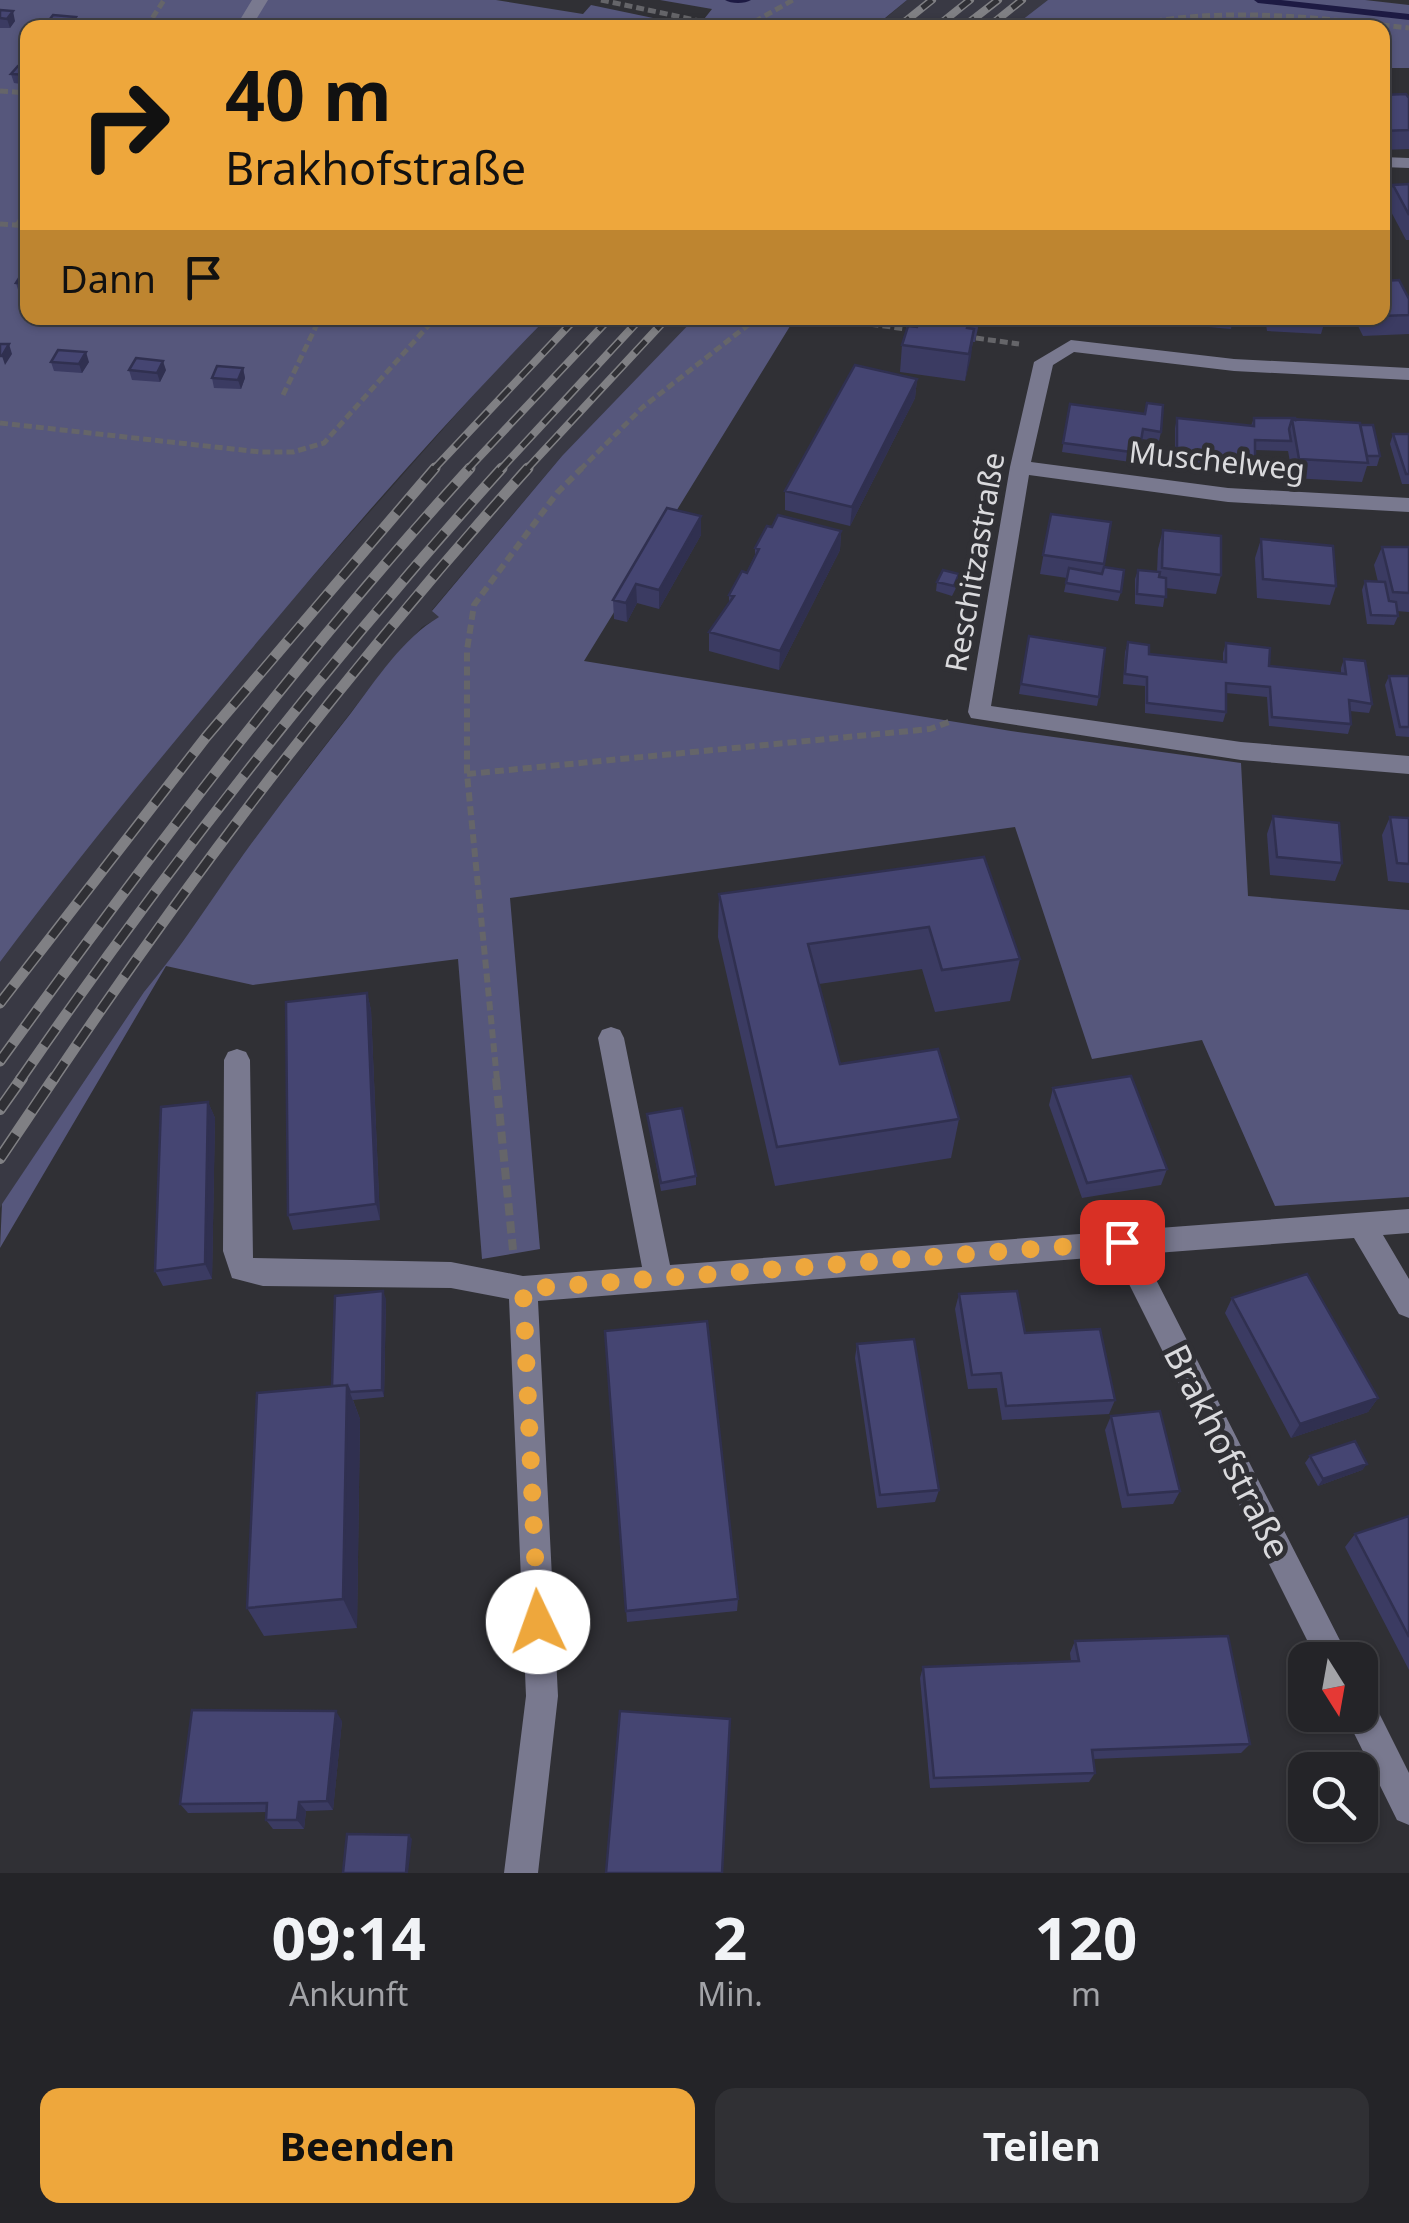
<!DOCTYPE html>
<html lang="de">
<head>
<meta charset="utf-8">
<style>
	:root { --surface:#242428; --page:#303034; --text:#f1f3f6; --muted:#a3a4a8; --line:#414145; --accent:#eea73c }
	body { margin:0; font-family:"Noto Sans",sans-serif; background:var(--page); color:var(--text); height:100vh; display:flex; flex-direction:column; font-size:38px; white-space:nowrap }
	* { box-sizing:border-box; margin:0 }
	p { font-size:32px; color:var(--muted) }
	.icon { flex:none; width:55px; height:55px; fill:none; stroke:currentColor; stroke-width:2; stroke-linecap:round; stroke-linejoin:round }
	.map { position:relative; height:1873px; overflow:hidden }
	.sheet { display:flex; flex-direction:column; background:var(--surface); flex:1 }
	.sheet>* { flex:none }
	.guide { position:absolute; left:20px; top:20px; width:1370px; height:305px; border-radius:20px; box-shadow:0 2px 8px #0004,0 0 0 2px var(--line); background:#eea73c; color:#111; overflow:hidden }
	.needle { width:65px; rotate:169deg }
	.controls { position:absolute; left:1288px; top:1642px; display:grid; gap:20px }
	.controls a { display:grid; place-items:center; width:90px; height:90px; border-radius:20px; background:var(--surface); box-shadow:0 2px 8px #0004,0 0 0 2px var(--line); font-size:50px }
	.pin { position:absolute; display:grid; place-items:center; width:85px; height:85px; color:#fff; margin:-42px; border-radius:20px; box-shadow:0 5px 15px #0006 }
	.me { position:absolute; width:110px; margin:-55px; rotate:357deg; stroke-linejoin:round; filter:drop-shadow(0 0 8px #0008) }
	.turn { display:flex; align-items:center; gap:35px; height:210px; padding:0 40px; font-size:45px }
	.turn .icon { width:130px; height:130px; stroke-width:2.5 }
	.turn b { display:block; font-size:70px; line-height:85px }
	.then { display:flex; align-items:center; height:95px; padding:0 40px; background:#0003; gap:20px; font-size:38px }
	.eta { display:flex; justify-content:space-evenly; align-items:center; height:170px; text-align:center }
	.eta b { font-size:60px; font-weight:700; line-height:70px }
	.cta { display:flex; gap:20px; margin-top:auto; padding:20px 40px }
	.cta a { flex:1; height:115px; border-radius:20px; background:var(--accent); color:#111; font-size:40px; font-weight:700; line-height:115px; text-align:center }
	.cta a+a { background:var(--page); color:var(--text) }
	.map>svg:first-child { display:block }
</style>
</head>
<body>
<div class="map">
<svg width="1409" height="1873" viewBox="0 0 1409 1873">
	<rect width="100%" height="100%" fill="#303035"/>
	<!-- built -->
	<path fill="#393944" d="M907,0H1131L1087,27L874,28Z
		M547,318H740L608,412L562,456L432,610L440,617L422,627L387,666L309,766L240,859L183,945L144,992L0,1208V962L66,872L297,594L491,375Z"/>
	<!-- green -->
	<path fill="#56577c" d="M0,0H496L583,14L591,5L696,27L28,28V318H547C432,435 324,561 219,688C144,778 70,868 0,962Z
		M660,0H907L874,27L697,28L712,9Z
		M1048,0H1365L1409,5V68H1383L1382,28L1013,27Z
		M695,318H795L584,661L1011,731L1241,763L1248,896L1409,910V1197L1275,1206L1202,1040L1092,1059L1015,827L510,898L540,1249L482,1259L458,959L253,985L166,966L0,1248L2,1204L144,992C181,948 210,901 243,855C278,807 314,760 351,713C376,680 403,638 439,617L432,611L562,456Z"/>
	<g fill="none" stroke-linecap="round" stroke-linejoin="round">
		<!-- stream -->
		<path fill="#1d1a43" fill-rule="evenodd" d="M725,0H751C745,4 731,4 725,0Z
			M1254,0H1281L1409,14V20L1258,3Z"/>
		<!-- path-far2 -->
		<path stroke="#656569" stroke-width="5" stroke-dasharray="8 4" stroke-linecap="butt" d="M601,0L714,24L754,22L793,0
			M146,28L164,0
			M1119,28C1217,5 1311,17 1409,28
			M0,91L28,93
			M0,224L28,226
			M17,225L28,209
			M823,318L914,330
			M976,338L1019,344
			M283,395L320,318
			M0,423L260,452H293L324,443L435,318
			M580,470L643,407L757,318"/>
		<!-- path-far1 -->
		<path stroke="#656569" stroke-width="6" stroke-dasharray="9 5" stroke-linecap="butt" d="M467,774L930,729L949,722
			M497,1080L467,774V650L474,605L557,493L582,468"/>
		<!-- path -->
		<path stroke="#656569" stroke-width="8" stroke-dasharray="12 6" stroke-linecap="butt" d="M496,1078L513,1250"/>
		<!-- minor -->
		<path fill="#79798f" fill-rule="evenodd" d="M252,0H268L251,28H235Z
			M1382,157L1409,158V168L1382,167Z
			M1071,340L1234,359L1409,368V380L1234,371L1074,352L1053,365L1031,462L1228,488L1409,498V512L1228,502L1029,475L991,706L1241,742L1409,756V774L1241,760L971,718L968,712L1010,467L1034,362Z
			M611,1027L620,1030L624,1038L670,1265L1409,1209V1233L1383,1235L1409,1279V1318L1399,1314L1354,1238L1143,1254L1350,1660H1317L1115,1256L538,1301L558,1696L538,1873H504L526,1696L509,1299L451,1288L263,1286L232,1278L223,1251L224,1060L228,1052L237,1049L246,1052L250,1060L253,1258L451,1262L523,1276L642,1267L598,1038L602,1030Z
			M1360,1695L1372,1699L1409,1773V1825L1397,1820L1345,1715H1360Z"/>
		<defs>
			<path id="rail-far2" d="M897,28L932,0
				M935,28L970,0
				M962,28L998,0
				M987,28L1022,0
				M433,470L576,318
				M467,470L610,318
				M500,470L641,318
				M526,470L667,318"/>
			<path id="rail-far1" d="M0,1003L206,737L435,468
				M0,1061C148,857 300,655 470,468
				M20,1080C168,866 328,661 502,468
				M53,1080C197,866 356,660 528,468"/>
			<path id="rail" d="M0,1109L22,1078
				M0,1158L54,1078"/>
		</defs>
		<!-- rail-far2 casing -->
		<use href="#rail-far2" stroke="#808084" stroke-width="8"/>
		<!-- rail-far1 casing -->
		<use href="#rail-far1" stroke="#808084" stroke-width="11"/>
		<!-- rail casing -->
		<use href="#rail" stroke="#808084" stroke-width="12"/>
		<!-- rail-far2 -->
		<use href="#rail-far2" stroke="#303035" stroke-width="5" stroke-dasharray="16" stroke-linecap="butt"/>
		<!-- rail-far1 -->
		<use href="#rail-far1" stroke="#303035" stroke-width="8" stroke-dasharray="21" stroke-linecap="butt"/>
		<!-- rail -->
		<use href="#rail" stroke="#303035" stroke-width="9" stroke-dasharray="28" stroke-linecap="butt"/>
	</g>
	<!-- wall -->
	<path fill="#3b3b62" d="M0,10L15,21L10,28H0Z
		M47,23L79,26L78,28H49Z
		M28,67V85L14,83L11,74Z
		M1382,95L1409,98V149L1382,150Z
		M1409,184V240H1406L1387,204L1393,185Z
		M28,272V294L19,293L16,283Z
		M1382,281L1409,299V334L1363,336L1354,318H1382Z
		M920,318H980L975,342H973L965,381L900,372L902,345L917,327Z
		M1153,318H1233L1231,329L1153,322Z
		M1265,318H1323L1324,324L1321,334L1267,331Z
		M51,362H89L82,373L54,371Z
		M243,368L245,378L241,389L214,388L212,378Z
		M129,370H166L160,382L132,380Z
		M917,379L915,398L850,526L785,510V491Z
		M1070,404L1161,432L1159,441L1141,439L1137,463L1062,452Z
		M1177,418L1251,426L1254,418L1295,420L1380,456L1377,466H1367L1362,482L1293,478L1288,451L1255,450V466L1253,476L1175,468V428Z
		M1393,434H1409V484H1402L1390,444Z
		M1051,514L1111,522L1104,567L1121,592L1118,601L1064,592L1067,578L1040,574Z
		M701,516V535L659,609L637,603L627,622L614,619L613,600Z
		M1163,530L1221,575L1216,594L1166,588L1163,607L1135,604V579L1138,570L1157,572L1158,549Z
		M841,531L840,550L779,670L709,651V632L729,603V595L747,573L755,559V548Z
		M1261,539L1336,586L1330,605L1257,598L1255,558Z
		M1382,547H1409V612L1397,611L1398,616L1394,625L1367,624L1362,590L1365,581L1378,582L1374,565Z
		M937,582L958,584L952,596L936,591Z
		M1029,636L1099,697L1097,706L1019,694Z
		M1128,642L1149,654L1223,662V653L1226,643L1269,666L1341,673V668L1344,659L1372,704L1369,713L1350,711L1351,724L1348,734L1269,726L1267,697L1226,693V712L1223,722L1145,713V686L1123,684L1125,652Z
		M1389,676H1409V737L1396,736L1385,685Z
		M1273,816L1342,863L1335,881L1270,875L1267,834Z
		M1390,817L1409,818V883L1388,881L1382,835Z
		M984,857L1020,959L1010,1001L935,1012L922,969L819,984L840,1064L959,1119L951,1158L775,1186L718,937L719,894Z
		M367,993L371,1010L380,1220L293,1230L288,1215Z
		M1053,1088L1167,1169L1161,1185L1082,1198L1049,1105Z
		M208,1102L215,1118L212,1279L163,1286L155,1271Z
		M647,1114L696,1176V1185L661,1191Z
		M959,1294L1025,1333L1115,1400L1109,1414L1002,1420L997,1388L968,1389L955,1309Z
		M1232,1298L1378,1398L1368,1412L1291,1438L1225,1313Z
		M386,1299L384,1397L353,1400L360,1419L357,1628L264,1636L247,1608L332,1386Z
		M605,1331L738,1599L737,1611L627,1622Z
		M857,1344L939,1490L935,1502L877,1508L855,1358Z
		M1111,1416L1180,1491L1173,1504L1122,1508L1105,1430Z
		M1310,1456L1367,1464L1362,1470L1318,1486L1305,1463Z
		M1409,1516V1670L1345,1547L1355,1534Z
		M1075,1641L1250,1744L1241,1753L1093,1759L1095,1773L1089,1782L930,1788L920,1678L923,1667L1071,1661L1070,1653Z
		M342,1721L333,1810L306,1811L304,1829H273L266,1820V1812L188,1813L180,1804Z"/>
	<!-- shaded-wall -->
	<path fill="#303050" d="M13,11L15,21L10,28L7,19Z
		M76,17L79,26L72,28L71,25Z
		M974,329L971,357L965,381L969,354Z
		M9,344L12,354L5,365L2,356Z
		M86,352L89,362L82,373L79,364Z
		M163,361L166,370L160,382L157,373Z
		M243,368L245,378L241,389L238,380Z
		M917,379L915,398L850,526L852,507Z
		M701,516V535L659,609V590Z
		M841,531L840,550L779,670L780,651Z
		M636,584L637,603L627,622L626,603Z
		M367,993L371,1010L380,1220L376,1204Z
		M208,1102L215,1118L212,1279L205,1264Z
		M383,1291L386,1299L384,1397L382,1390Z
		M347,1385L360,1419L357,1628L343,1599Z
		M1378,1398L1368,1412L1291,1438L1300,1424Z
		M1367,1464L1362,1470L1318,1486L1323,1479Z
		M336,1711L342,1721L333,1810L327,1801Z
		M299,1802L306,1811L304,1829L297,1820Z
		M409,1835L412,1839L408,1873H406Z"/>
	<!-- building -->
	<path fill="#454572" stroke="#303050" stroke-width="2.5" d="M0,10L13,11L7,19L0,18Z
		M53,15L76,17L71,25L47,23Z
		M18,66L28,67V75L11,74Z
		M1406,94L1409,98V130L1382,131V95Z
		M1409,184V215L1393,185Z
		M23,272H28V284L16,283Z
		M1399,280L1409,299V315L1382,316V281Z
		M920,318H969L967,328L974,329L969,354L902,345L908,326L917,327Z
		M1269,318H1323L1324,324L1270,322Z
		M0,344H9L2,356H0Z
		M58,350L86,352L79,364L51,362Z
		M136,358L163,361L157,373L129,370Z
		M855,365L917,379L852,507L785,491Z
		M217,366L243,368L238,380L212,378Z
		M1147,403L1163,405L1161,432L1143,429L1139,453L1063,443L1070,404L1145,414Z
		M1177,418L1254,426V418H1295V420L1292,419L1289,429L1291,441L1255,440V466L1177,458Z
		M1292,419L1360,423L1368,463L1299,459Z
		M1360,425H1373L1380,456H1367Z
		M1393,434H1409V474H1406Z
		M667,508L701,516L659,590L636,584L626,603L613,600Z
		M1051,514L1111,522L1104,564L1043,555Z
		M778,515L841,531L780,651L709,632L734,596L729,595L742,571L747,573L759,549L755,548L767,526L772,527Z
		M1163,530L1221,536V575L1162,568Z
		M1261,539L1333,546L1336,586L1263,579Z
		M1382,547H1409V593L1393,592Z
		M1104,567L1124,570L1121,592L1066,583L1069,568L1102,574Z
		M943,570L959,574L954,586L937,582Z
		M1138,570L1160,572L1159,577L1166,578V597L1137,594Z
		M1365,581L1385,582L1389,601L1396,602L1398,616L1371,615Z
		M1029,636L1105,648L1099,697L1021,684Z
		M1128,642L1149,645V654L1226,662V643L1270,648L1269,666L1346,674L1344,659L1365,661L1372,704L1349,700L1351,724L1272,717L1270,687L1226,683V712L1147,703V677L1125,674Z
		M1389,676H1409V727H1400Z
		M1273,816L1339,823L1342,863L1277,857Z
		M1390,817L1409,818V864L1397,863Z
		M984,857L1020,959L942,970L929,927L808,944L840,1064L938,1049L959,1119L777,1147L719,894Z
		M367,993L376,1204L288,1215L286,1002Z
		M1131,1076L1167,1169L1087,1183L1053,1088Z
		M208,1102L205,1264L155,1271L161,1107Z
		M682,1108L696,1176L661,1183L647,1114Z
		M1307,1274L1378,1398L1300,1424L1232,1298Z
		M383,1291L382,1390L350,1392L347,1385L332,1386L335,1296Z
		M1017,1291L1025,1333L1100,1329L1115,1400L1006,1406L1001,1373L972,1375L959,1294Z
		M707,1321L738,1599L626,1611L605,1331Z
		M914,1339L939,1490L880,1495L857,1344Z
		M347,1385L343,1599L247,1608L257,1393Z
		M1160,1411L1180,1491L1128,1495L1111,1416Z
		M1355,1441L1367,1464L1323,1479L1310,1456Z
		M1409,1516V1637L1355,1534Z
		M1228,1636L1250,1744L1092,1750L1095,1773L934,1778L923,1667L1079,1661L1075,1641Z
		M192,1710L336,1711L327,1801L299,1802L297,1820H266L267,1803L180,1804Z
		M620,1711L730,1719L722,1873H606Z
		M347,1834L409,1835L406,1873H343Z"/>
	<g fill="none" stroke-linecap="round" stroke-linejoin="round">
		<!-- route -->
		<path stroke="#eea73c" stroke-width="18" stroke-dasharray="0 32.4" d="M538,1622L523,1289L1122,1242"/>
	</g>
	<g text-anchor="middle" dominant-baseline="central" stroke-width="10" stroke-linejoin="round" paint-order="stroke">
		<!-- street labels -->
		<g font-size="30" fill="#dadadd" stroke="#303035">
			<text transform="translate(1217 460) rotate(6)">Muschelweg</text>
			<text transform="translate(974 562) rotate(-80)">Reschitzastraße</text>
		</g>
		<!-- near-street labels -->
		<g font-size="35" fill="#dadadd" stroke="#303035">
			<text transform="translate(1228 1451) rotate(63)">Brakhofstraße</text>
		</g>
	</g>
</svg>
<div class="controls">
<a><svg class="needle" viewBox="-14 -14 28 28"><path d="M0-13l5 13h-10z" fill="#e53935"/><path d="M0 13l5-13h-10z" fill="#a3a4a8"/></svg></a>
<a><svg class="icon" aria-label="search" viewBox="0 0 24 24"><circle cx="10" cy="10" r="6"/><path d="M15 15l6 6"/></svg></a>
</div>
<div class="pin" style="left:1122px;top:1242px;background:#d93025"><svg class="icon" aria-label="arrive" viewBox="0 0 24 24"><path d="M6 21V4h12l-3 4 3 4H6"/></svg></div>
<svg class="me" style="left:538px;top:1622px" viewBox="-20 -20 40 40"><circle r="19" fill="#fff"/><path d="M0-13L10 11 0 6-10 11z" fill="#eea73c"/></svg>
<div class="guide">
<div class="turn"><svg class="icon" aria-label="right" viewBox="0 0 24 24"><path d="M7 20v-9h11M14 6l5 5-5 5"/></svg><div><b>40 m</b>Brakhofstraße</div></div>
<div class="then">Dann<svg class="icon" aria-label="arrive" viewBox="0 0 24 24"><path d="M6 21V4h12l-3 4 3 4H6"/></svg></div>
</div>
</div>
<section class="sheet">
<div class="eta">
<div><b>09:14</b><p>Ankunft</p></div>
<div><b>2</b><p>Min.</p></div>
<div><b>120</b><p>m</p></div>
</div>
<div class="cta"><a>Beenden</a><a>Teilen</a></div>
</section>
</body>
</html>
